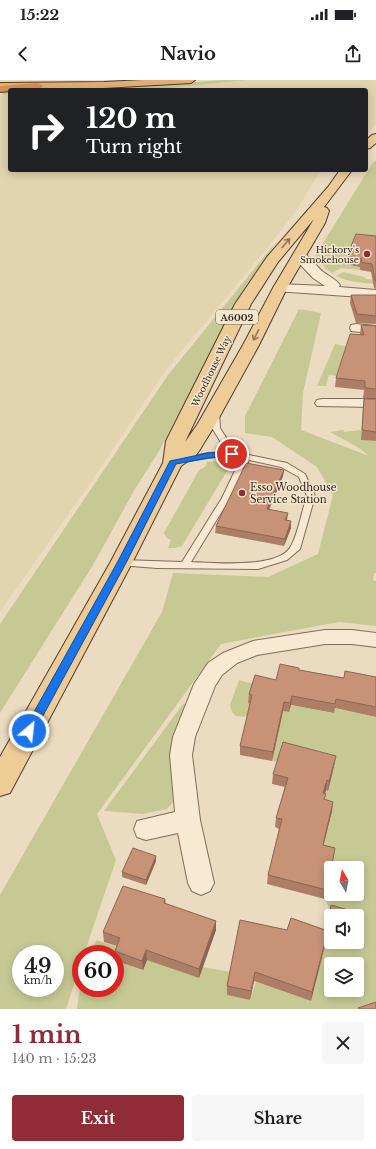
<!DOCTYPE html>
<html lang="en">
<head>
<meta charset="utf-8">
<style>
	:root { --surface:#fff; --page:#f6f6f6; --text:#202124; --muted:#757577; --accent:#902c35 }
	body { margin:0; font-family:"Libre Baskerville",serif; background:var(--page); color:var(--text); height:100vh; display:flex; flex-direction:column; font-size:15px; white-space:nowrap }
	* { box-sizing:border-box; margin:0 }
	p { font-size:13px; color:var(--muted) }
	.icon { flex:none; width:22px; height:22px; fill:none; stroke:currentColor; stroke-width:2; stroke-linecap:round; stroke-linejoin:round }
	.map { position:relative; height:929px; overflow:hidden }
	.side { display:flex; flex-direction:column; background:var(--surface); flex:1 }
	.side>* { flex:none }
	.top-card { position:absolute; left:8px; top:8px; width:360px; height:84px; border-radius:4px; box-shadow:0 2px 10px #0003; background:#202124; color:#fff; overflow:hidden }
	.needle { width:26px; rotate:350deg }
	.tools { position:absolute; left:324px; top:781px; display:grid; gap:8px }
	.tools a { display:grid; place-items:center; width:40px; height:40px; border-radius:4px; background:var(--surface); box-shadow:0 2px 10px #0003; font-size:20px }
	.speed { position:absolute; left:12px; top:865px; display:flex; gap:8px; font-size:20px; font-weight:700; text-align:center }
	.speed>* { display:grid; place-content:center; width:52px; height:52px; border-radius:50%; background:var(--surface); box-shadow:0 2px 10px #0003; line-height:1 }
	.speed small { font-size:10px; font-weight:400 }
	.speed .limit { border:6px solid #d22; background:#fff; color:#111 }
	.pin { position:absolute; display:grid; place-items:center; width:34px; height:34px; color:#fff; margin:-17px; border:2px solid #fff; border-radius:50%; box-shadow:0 1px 4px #0007 }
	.me { position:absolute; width:44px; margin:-22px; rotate:28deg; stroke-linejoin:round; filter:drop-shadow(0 0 3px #0008) }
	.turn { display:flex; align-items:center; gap:14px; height:84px; padding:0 12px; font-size:18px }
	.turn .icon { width:52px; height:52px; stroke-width:2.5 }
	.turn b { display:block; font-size:28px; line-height:34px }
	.round { display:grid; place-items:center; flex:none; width:42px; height:42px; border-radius:4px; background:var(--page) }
	.headline { display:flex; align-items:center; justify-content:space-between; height:68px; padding:0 12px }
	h1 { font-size:24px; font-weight:700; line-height:30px; color:var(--accent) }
	.cta { display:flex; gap:8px; margin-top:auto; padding:8px 12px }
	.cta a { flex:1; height:46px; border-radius:4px; background:var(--accent); color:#fff; font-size:16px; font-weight:700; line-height:46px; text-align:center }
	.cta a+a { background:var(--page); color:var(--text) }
	.status { display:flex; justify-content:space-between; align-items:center; height:28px; padding:0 20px; background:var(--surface); direction:ltr }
	.status svg { height:11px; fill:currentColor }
	header { display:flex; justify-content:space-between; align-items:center; height:52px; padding:0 12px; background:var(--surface); font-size:18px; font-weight:700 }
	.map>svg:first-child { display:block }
</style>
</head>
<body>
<div class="status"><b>15:22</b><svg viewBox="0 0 49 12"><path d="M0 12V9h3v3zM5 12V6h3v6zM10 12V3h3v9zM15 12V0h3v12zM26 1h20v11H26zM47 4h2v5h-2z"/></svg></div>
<header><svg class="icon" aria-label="back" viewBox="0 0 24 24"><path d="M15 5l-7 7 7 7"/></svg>Navio<svg class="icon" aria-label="share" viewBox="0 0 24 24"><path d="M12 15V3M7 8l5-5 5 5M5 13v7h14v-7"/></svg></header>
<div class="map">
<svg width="376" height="929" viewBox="0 0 376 929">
	<rect width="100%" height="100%" fill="#ebdbc0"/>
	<!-- farmland -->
	<path fill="#e1d4ae" d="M248,0H376V45L366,54V10H150Z
		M10,14V90H323L318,95L296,131L271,163L165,291L88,406L0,532V15Z"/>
	<!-- green -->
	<path fill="#c7c995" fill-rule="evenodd" d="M219,0H248L150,10H10V14L1,15L7,10L151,6Z
		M376,80V163L364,179L360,190L341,188L332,193L326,189L315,176L372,84Z
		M277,161L237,222L159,371L135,409L93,485L0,633V544L168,295Z
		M343,192L364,197L366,199L376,200V204C363,203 348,202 336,196Z
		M299,229L321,233L303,313L301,350L369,376L359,368L330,352L343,350L344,352L361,350V360L376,361V493H374L373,500L376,501V546L339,542L221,564L97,734L116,780L84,874H81V883L66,929H0V815L162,532L173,493L268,497L318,474L333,415L317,387L272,357L245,353V336ZM21,874H55V908H21Z
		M335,264L348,267L361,299L329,295L326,306H317Z
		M220,380L228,382L230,386L182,466L175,468H168L171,460L167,458L164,453L199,390L205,387L207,382Z
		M239,600L254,604L249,623L289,632L291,626H296L333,633L334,628L338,629L376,637V929H77L81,898V908H115V874H91L96,860L121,868L116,881L142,890L147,879L199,898L203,887L231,892L227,915L250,920L256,902L311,921L326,860L359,867L364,841L357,838V836L330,830L325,819L333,778L322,775L324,761L279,682L272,681L279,646L252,637L236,636L232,632L230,625ZM331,788H357V814H331ZM331,884H357V910H331Z
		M191,623L179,715L167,729L143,734L104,731L183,624Z"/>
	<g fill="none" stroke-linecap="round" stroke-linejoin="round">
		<defs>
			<path id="service" d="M212,330H218L219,332L220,348L235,372L287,383L305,394L315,416L300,469L287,480L258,489L157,488L118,485L116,483L121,480L182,482L222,418L241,378C221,374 200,379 180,383L176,381L177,379L208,373L227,372L212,348ZM249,380L281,387L299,397L307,416C302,430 298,454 291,466C280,489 213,483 191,482L230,418Z"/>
			<path id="minor" d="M356,244L376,246V254L351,251L350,248L351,245Z
				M322,319H376V327L317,326L315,323L317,320Z
				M325,550H352L376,553V567L352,564H325L257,575L237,583L222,595L215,606L195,657L192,675L200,740L214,803L210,811L201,815L192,811L188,803L178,753L146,760L137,757L134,749L137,741L175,732L170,675L173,657L194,604L208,583L223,573L253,561Z"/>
			<path id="tertiary" d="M300,172C309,174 315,185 322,191C328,196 336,199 340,205L339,207L376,210V218L275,211L273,208L275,205L280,204L325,206L313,198L295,179L293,176L295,173Z"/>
			<path id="primary" d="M376,54V63L370,68L366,69V60L372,55Z
				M340,90H352L324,127L327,128L329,131L325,143L287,208L259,265L215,345L199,371L196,375L181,386L132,483L10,713L0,716V677L110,483L163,383L166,361L235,224L267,177L328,107ZM314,139L273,208L243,265L197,345L185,362L251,224L278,182Z"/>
			<path id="trunk" d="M144,0H195L191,3L104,8L0,9V3L104,2Z"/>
			<path id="motorway" d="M38,3L43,6L41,8L0,12V6Z"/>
		</defs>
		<!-- service casing -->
		<use href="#service" stroke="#836c59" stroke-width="2"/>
		<!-- minor casing -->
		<use href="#minor" stroke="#836c59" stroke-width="2"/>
		<!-- tertiary casing -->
		<use href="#tertiary" stroke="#836c59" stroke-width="2"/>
		<!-- primary casing -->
		<use href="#primary" stroke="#513b2d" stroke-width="2"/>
		<!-- trunk casing -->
		<use href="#trunk" stroke="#513b2d" stroke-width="2"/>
		<!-- motorway casing -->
		<use href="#motorway" stroke="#513b2d" stroke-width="2"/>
		<!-- service -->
		<use href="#service" fill="#f7e9d2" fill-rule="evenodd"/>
		<!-- minor -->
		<use href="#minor" fill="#f7e9d2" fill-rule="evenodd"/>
		<!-- tertiary -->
		<use href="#tertiary" fill="#f7e9d2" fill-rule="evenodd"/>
		<!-- primary -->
		<use href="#primary" fill="#eecc98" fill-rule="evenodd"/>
		<!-- trunk -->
		<use href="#trunk" fill="#e3af76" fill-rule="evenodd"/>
		<!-- motorway -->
		<use href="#motorway" fill="#d89253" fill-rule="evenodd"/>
	</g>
	<!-- wall -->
	<path fill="#ac7e66" d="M376,156V209L374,208L371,192L360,190V187L346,184L347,176Z
		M351,215H376V244L356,243L350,223Z
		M361,245L376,246V318H363L364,310L335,307L336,298L360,255Z
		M364,319H376V361L361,360L363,328Z
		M284,390L283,396L269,430L287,441H291V448L284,466L215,453L216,446Z
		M299,591L344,598L376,597V637L335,628L334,633L291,625L289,632L283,631L272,681L240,675V666L250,624L248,623L249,614L276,600Z
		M334,686L328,711L326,710L325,713V719L332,731L323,765L335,768L325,819L267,804L268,795L279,749L275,747L276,738L285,707L272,704L273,694Z
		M156,776V781L146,805L122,797V792Z
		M165,819L166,824L216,841V850L199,898L147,880L143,890L116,881L115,871L117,866L104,862L103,852Z
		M331,825L362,834L358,861L357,866L342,862H357V836H331V859L327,858L311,921L254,901L250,920L227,915V906L240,840L287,850L291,838L326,850Z"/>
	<!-- shaded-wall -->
	<path fill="#8c6653" d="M284,390L283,396L266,436L267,429Z
		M288,433L287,440L285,447V440Z
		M291,441V448L284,466L285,459Z
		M292,616L291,625L289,632L290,623Z
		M284,622L283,631L272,681L273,672Z
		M336,676L334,686L328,711L329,701Z
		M327,700L326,710L322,723L323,713Z
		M333,722L332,731L321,775L323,765Z
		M156,776V781L146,805V800Z
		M216,841V850L199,898V889Z
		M328,851L326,860L311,921L312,912Z
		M146,870L147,880L143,890L142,881Z
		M255,892L254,901L250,920L251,911Z"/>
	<!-- building -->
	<path fill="#c89277" stroke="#8c6653" d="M356,154L376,156V201L375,200L372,184L361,182L362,179L347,176Z
		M351,215H376V236L357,234Z
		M361,245L376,246V309L365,308V301L336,298L350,254L364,255Z
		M364,319H376V352L362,350Z
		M246,383L284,390L267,429L288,433L285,440L291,441L285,459L216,446Z
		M280,584L299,588V590L344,598L345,591L376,597V627L336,619L335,624L292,616L290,623L284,622L273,672L240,666L252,615L249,614L255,595L276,600Z
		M283,662L336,676L329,701L327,700L323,713L326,714L324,719L333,722L323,765L335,768L327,810L268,795L282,739L276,738L288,698L273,694Z
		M133,768L156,776L146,800L122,792Z
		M123,806L165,819L164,823L216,841L199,889L146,870L142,881L115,871L120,858L103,852Z
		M331,825L362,834L358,861H357V836H331V854L328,852V851L326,850Z
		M291,838L328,851L312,912L255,892L251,911L227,906L240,840L287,850Z
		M376,922V929H362L358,928Z"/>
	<!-- one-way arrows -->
	<defs><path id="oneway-shaft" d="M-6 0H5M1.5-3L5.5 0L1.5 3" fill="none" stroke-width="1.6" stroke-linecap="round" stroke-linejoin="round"/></defs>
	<g stroke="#91795a">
		<use href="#oneway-shaft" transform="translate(286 163) rotate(-50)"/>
		<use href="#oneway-shaft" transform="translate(256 255) rotate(117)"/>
	</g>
	<!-- route -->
	<path fill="#1a73e8" stroke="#114b97" d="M232,371L235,372V376L208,378L176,384L126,483L33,654L29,655L25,654L23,651L25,648L117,483L170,381L208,373Z"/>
	<!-- markers -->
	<g fill="#902c35" stroke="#f3e6cf" stroke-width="1.5">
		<circle cx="367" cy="174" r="4"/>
		<circle cx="242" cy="413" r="4"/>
	</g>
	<g text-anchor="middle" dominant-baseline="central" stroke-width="3" stroke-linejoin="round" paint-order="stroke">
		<!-- far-poi labels -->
		<g font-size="9" fill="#34261d" stroke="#f3e6cf" text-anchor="end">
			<text x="359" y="169">Hickory's<tspan x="359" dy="10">Smokehouse</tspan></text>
		</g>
		<!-- shield labels -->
		<rect fill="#f3e6cf" stroke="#6d6052" stroke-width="1" x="216" y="230" width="42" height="14" rx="3"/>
		<g font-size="9" font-weight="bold" fill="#34261d">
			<text x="237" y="237">A6002</text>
		</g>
		<!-- far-street labels -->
		<g font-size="9" fill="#34261d" stroke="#f3e6cf">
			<text transform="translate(211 291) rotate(-64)">Woodhouse Way</text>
		</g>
		<!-- poi labels -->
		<g font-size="10" fill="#34261d" stroke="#f3e6cf" text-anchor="start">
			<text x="250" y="407">Esso Woodhouse<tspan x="250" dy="12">Service Station</tspan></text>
		</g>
	</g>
</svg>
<div class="tools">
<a><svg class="needle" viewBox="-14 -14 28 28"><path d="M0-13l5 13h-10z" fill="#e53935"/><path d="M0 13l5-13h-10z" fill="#757577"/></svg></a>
<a><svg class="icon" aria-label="sound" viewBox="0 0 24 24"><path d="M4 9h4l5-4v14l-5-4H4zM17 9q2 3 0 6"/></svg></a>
<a><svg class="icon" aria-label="layers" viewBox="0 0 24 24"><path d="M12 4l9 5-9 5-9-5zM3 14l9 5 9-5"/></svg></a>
</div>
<div class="speed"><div>49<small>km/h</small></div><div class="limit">60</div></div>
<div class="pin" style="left:232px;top:374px;background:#d93025"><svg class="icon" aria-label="arrive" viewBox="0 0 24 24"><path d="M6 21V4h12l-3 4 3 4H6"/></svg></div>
<svg class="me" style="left:29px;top:651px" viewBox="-20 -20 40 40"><circle r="17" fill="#1a73e8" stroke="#fff" stroke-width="3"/><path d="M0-11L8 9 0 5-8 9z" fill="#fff"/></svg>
<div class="top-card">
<div class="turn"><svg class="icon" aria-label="right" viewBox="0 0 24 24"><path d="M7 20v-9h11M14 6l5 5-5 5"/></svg><div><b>120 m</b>Turn right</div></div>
</div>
</div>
<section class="side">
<div class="headline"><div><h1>1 min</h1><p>140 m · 15:23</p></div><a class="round"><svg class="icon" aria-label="close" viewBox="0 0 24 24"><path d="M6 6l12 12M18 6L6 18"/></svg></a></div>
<div class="cta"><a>Exit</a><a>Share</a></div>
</section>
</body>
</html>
